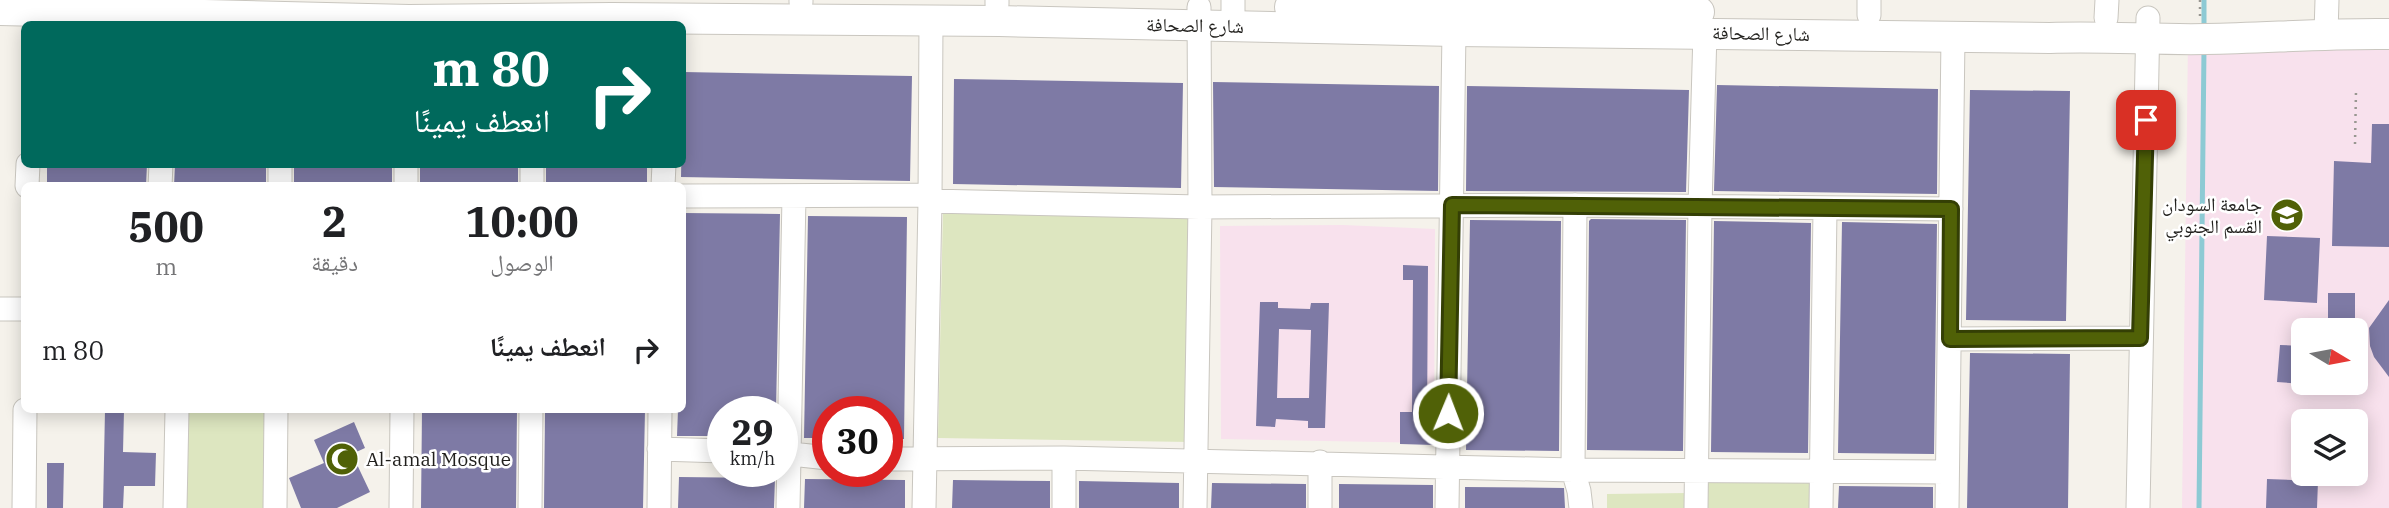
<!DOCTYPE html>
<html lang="ar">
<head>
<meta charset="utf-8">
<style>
	:root { --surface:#fff; --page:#f6f6f6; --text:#202124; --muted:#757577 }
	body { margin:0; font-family:"IBM Plex Serif","Noto Naskh Arabic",serif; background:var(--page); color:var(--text); direction:rtl; height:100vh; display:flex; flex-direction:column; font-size:26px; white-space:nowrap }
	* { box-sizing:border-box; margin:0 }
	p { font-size:23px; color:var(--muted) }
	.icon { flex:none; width:38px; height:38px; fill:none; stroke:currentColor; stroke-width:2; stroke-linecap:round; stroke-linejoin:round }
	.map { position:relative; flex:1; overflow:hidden; direction:ltr }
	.side { position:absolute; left:21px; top:182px; width:665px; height:231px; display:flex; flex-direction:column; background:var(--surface); border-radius:10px; box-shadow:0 4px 18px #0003; direction:rtl }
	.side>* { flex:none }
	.guide { position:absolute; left:21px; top:21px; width:665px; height:147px; border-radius:10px; box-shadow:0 4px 18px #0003; direction:rtl; background:#00695c; color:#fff; overflow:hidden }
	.needle { width:46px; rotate:100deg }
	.buttons { position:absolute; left:2291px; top:318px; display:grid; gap:14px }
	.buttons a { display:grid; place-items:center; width:77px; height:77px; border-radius:10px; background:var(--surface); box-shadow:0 4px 18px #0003; font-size:35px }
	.speed { position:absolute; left:707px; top:396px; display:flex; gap:14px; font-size:35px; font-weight:700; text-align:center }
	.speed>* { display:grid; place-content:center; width:91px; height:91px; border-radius:50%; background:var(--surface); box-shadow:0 4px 18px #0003; line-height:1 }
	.speed small { font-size:18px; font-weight:400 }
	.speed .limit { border:10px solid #d22; background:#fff; color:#111 }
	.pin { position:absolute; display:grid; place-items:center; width:60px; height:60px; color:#fff; margin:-30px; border-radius:14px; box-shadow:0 4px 10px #0006 }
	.me { position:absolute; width:77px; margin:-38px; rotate:1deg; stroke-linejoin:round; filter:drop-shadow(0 0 5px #0008) }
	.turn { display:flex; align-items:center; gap:24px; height:147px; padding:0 21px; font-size:32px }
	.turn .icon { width:91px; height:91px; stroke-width:2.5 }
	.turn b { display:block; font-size:49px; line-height:60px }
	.eta { display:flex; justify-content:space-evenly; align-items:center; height:119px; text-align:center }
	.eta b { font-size:42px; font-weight:700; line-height:49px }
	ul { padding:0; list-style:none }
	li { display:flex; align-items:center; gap:21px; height:98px; padding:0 21px }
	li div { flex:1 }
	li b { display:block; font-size:26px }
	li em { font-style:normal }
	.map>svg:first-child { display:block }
</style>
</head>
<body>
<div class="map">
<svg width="2389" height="508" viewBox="0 0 2389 508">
	<rect width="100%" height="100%" fill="#f5f2eb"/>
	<!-- education -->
	<path fill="#f8e1ed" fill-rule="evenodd" d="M2188,40L2389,45V508H2182ZM2303,331H2356V383H2303ZM2303,422H2356V474H2303Z
		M1343,225L1435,229L1434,443L1221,439L1220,226Z"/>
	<!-- green -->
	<path fill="#dde6c0" d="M943,210L1193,211L1190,442L938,438Z
		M182,410H272L271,508H181Z
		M1706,478L1812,480V508H1705Z
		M1687,493V508H1607V494Z"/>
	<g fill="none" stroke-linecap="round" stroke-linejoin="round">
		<!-- stream -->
		<path stroke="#8dcad4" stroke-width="5" d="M2204,28V0
			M2199,508L2204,49"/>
	</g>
	<!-- building -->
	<path fill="#7e7aa5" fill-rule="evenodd" d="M683,72L912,76L910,181L681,177Z
		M954,79L1183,83L1181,188L953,184Z
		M1213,82L1439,86L1438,191L1214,187Z
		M1717,85L1938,89L1937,194L1714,191Z
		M1467,86L1689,90L1686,192L1466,191Z
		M1970,90L2070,91L2066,321L1966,320Z
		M2372,124H2389V247L2332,246L2334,161L2371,163Z
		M47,164H147L146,186H47Z
		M175,164H266V186H174Z
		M294,164H392V186H294Z
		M420,164H518V186H420Z
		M546,164H647V186H546Z
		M682,213L780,214L776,411H723V436H677L678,410H682Z
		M808,216L907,217L904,439H887V411H828V438H804Z
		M1591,219L1686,220L1683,451L1587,450L1589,221Z
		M1470,220L1561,221L1559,451L1466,450Z
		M1714,221L1811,223L1808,453L1711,452Z
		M1842,222L1937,224L1934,454L1838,453Z
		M2267,236L2320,238L2317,303L2264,300Z
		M1403,265L1428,266L1427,427H1434V445L1400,444V412H1412L1413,280H1403Z
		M2328,293H2355V321H2328Z
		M2389,300V377L2374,357L2370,346L2369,328Z
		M1260,302H1278V308L1310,309L1311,303H1329L1325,428H1308V421L1276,419L1275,427L1256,426ZM1279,329L1311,330L1309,398H1277Z
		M2280,345L2303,346V384L2277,382Z
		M1970,353L2070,354L2068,508H1967Z
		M105,410H124L123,452L156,453L155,486H124L123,508H103Z
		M422,410H517L516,508H421Z
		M545,410H645L643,508H544Z
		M354,422L365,448L352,454L370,492L337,508H301L289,478L324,463L314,440Z
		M47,463H64L63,508H47Z
		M679,477L775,478L774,508H678Z
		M805,479L905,480V508H804Z
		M2267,479L2318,481L2317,508H2266Z
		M953,480L1050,481V508H952Z
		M1079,481L1179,483V508H1079Z
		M1212,483L1306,484V508H1211Z
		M1339,484L1433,485V508H1339Z
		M1839,486L1933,487V508H1838Z
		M1465,487L1564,488L1565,508H1465Z"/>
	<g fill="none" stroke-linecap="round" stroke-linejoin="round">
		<defs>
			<path id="minor" d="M801,2V0
				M997,4V0
				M1869,15V0
				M2106,18L2107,0
				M1233,26V0
				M2326,33L2327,0
				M27,186L28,164
				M160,186L161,164
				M280,186V164
				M406,186V164
				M532,186V164
				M663,186L664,164
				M682,196L930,195
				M930,201L1200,207L1575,205L1951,209
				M1575,205L1573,470L1579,491L1581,508
				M0,309H24
				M1950,339L2140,338
				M659,449L723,451
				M782,453L828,458
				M887,459L1064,458L1573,470L1947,472
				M1320,462V508
				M24,508L25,410
				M175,508L177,410
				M275,508L276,410
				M401,508L402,410
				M530,508L531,410
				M659,508L660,410
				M788,508L794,196
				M924,508L930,201L931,21
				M1064,508V458
				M1195,508L1200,207L1199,7
				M1447,508L1454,31
				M1696,508L1700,206L1705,32
				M1821,508L1825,209
				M1947,508L1953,37
				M2138,508L2148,18"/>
			<path id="major" d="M1290,7L1699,12
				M0,10L409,20L612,18L999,21L1454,31L2050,38C2102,36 2154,40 2206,39C2267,38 2328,33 2389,34"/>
		</defs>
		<!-- minor casing -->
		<use href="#minor" stroke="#c9c6bf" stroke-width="25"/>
		<!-- major casing -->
		<use href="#major" stroke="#c9c6bf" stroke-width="32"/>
		<!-- path -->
		<path stroke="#999791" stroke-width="2.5" stroke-dasharray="2 5" stroke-linecap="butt" d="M2200,16V0
			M2355,144L2356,91"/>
		<!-- minor -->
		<use href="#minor" stroke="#fff" stroke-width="23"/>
		<!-- major -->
		<use href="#major" stroke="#fff" stroke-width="30"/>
	</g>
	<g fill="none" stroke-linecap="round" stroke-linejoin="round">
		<defs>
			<path id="route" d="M1448,413L1452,205L1951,209L1950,339L2140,338L2146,120"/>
		</defs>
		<!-- route casing -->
		<use href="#route" stroke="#343f05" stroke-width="18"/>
		<!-- route -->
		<use href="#route" stroke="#506107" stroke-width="12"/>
	</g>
	<!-- icons -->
	<defs>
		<symbol id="university-disc" viewBox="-11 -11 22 22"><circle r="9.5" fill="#506107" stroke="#fff"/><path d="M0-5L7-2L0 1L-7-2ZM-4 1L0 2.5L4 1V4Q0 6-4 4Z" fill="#fff"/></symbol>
		<symbol id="mosque-disc" viewBox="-11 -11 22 22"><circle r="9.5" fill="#506107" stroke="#fff"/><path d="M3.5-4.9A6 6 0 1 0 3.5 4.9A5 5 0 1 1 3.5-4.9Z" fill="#fff"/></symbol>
	</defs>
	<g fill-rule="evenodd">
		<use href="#university-disc" x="2268" y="196" width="38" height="38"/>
		<use href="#mosque-disc" x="323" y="440" width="38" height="38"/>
	</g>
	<g text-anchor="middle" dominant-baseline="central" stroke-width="5" stroke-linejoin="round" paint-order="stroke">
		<!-- street labels -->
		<g font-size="19" fill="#201f1c" stroke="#fff">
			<text transform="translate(1195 25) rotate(1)">شارع الصحافة</text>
			<text transform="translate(1761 33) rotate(1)">شارع الصحافة</text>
		</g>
		<!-- poi labels -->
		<g font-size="19" fill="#201f1c" stroke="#fff" text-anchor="end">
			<text x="2262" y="204">جامعة السودان<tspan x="2262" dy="22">القسم الجنوبي</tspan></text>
			<text x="366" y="459" text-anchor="start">Al-amal Mosque</text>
		</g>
	</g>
</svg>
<div class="buttons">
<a><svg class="needle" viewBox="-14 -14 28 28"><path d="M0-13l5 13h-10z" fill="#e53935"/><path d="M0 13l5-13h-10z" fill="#757577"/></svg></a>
<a><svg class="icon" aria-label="layers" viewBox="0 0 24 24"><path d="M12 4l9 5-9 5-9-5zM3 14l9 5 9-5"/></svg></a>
</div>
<div class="speed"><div>29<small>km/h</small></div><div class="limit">30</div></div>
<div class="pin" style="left:2146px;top:120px;background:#d93025"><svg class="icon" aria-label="arrive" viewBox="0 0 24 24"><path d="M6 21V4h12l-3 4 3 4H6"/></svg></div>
<svg class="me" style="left:1448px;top:413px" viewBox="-20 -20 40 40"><circle r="17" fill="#506107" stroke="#fff" stroke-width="3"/><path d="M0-11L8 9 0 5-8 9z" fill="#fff"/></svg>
<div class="guide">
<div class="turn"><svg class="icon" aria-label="right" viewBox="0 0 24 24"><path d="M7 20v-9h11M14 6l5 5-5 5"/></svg><div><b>80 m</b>انعطف يمينًا</div></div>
</div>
<section class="side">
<div class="eta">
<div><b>10:00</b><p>الوصول</p></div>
<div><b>2</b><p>دقيقة</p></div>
<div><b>500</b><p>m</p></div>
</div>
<ul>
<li><svg class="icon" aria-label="right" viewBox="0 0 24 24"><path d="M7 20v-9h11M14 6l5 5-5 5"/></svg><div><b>انعطف يمينًا</b></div><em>80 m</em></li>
</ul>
</section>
</div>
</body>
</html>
